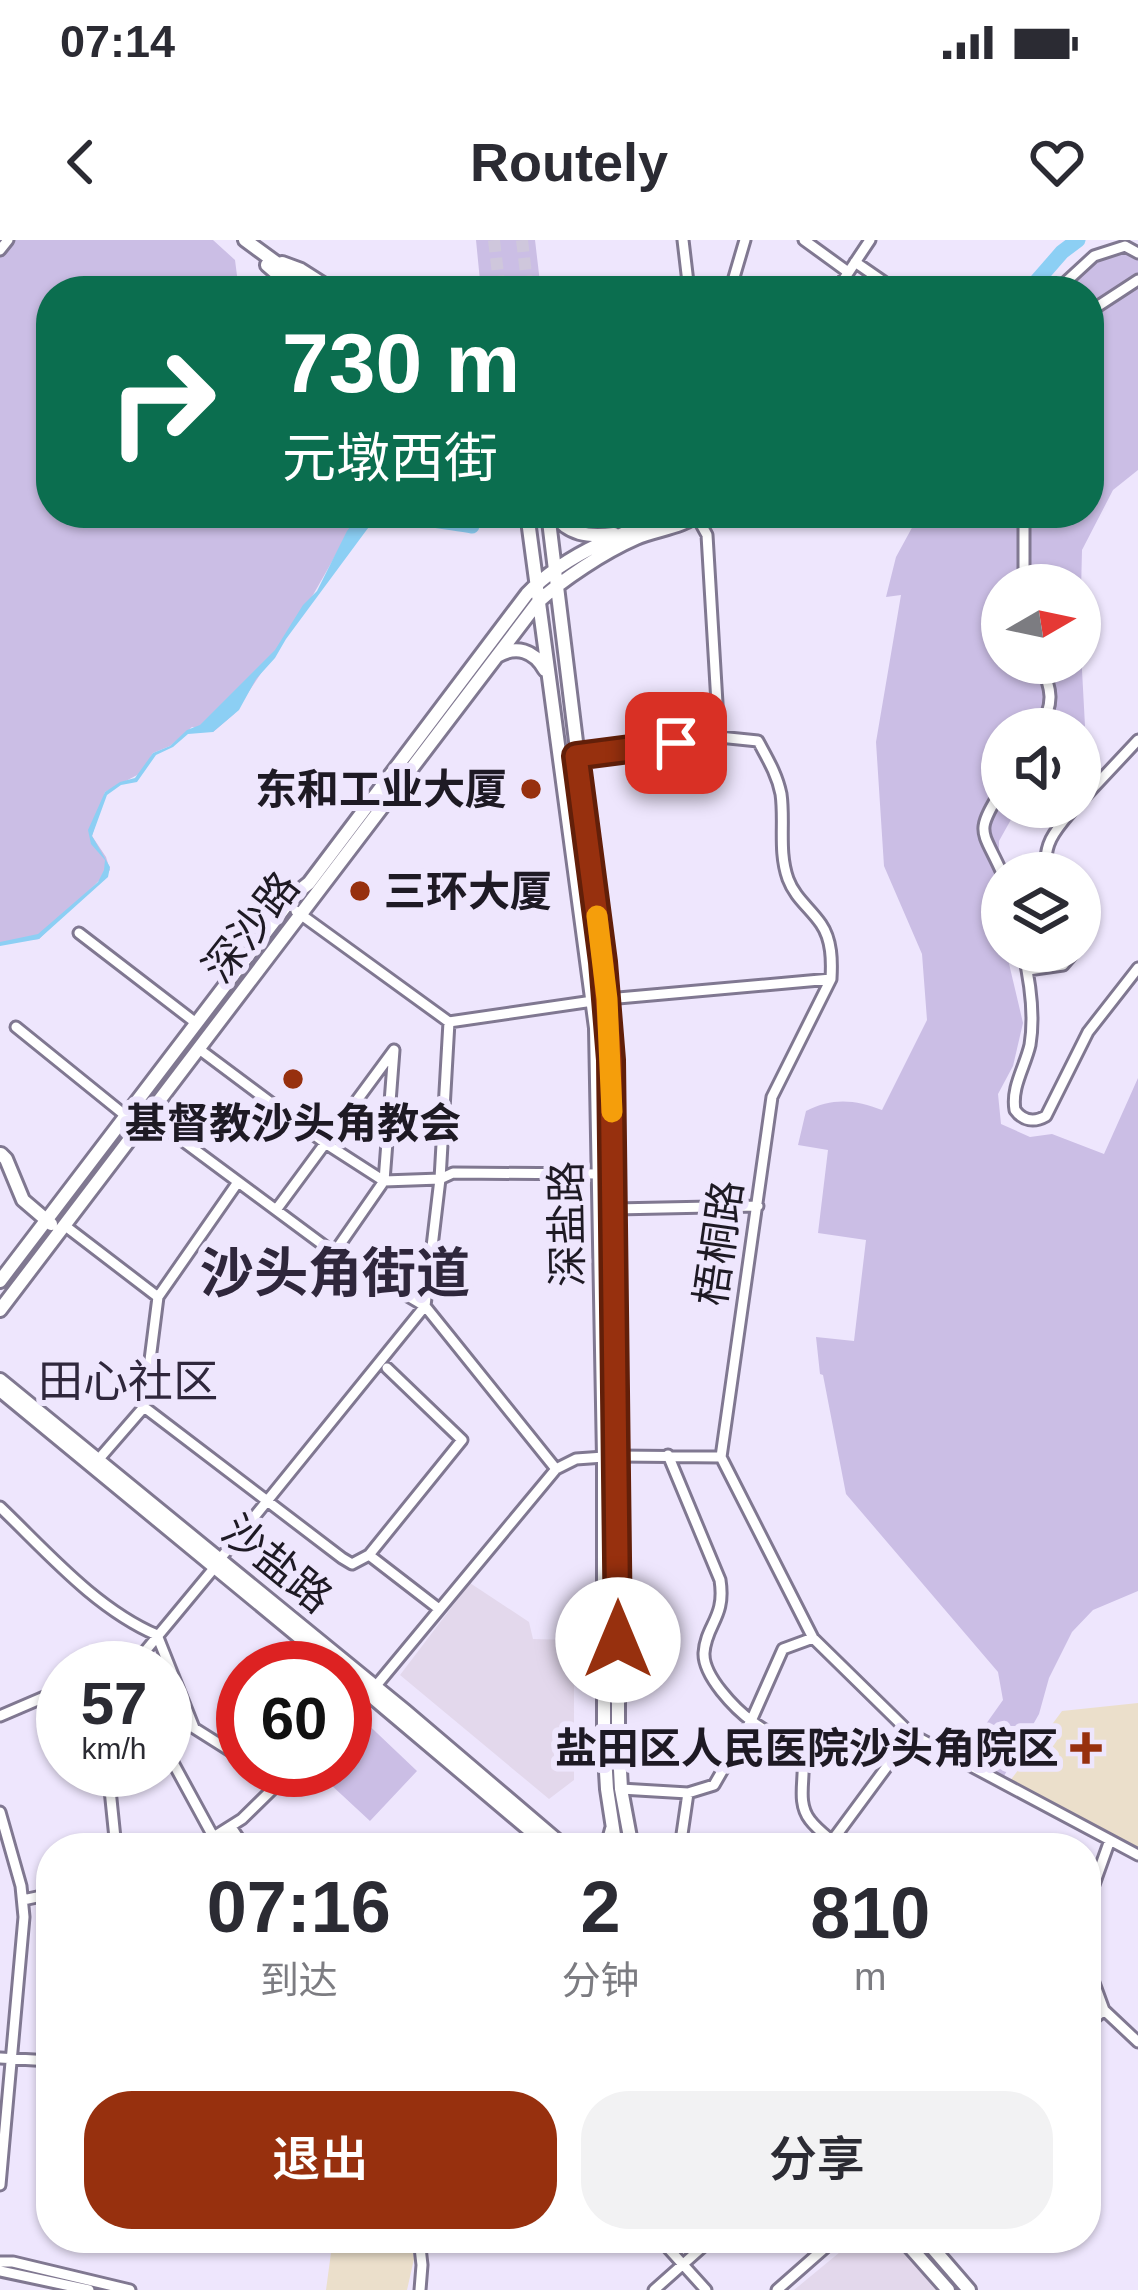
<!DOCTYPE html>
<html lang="zh">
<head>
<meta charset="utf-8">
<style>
	:root { --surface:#fff; --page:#f2f2f3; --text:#2b2b33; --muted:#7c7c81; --accent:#97300e }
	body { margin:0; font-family:Helvetica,"Noto Sans SC",sans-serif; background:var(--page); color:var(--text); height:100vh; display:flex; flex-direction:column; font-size:45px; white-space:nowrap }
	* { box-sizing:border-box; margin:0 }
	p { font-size:39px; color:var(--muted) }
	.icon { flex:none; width:66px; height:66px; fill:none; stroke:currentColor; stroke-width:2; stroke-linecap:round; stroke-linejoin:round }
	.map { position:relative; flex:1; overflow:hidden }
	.details { position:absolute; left:36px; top:1593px; width:1065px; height:420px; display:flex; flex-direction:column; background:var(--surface); border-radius:48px; box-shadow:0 3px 9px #0004 }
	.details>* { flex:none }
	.banner { position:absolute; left:36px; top:36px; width:1068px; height:252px; border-radius:48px; box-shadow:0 3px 9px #0004; background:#0b6e4f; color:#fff; overflow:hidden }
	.needle { width:78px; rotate:81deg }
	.fabs { position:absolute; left:981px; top:324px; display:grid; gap:24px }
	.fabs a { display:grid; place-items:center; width:120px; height:120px; border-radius:50%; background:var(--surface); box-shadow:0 3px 9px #0004; font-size:60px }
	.speed { position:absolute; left:36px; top:1401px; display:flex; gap:24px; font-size:60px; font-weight:700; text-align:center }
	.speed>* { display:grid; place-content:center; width:156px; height:156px; border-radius:50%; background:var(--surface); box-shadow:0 3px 9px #0004; line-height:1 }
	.speed small { font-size:30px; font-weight:400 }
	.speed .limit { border:18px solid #d22; background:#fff; color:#111 }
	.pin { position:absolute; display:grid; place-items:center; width:102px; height:102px; color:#fff; margin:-51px; border-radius:24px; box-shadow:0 6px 18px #0006 }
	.me { position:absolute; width:132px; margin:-66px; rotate:0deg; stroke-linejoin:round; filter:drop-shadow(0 0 9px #0008) }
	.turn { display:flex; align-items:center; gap:42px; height:252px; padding:0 48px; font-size:54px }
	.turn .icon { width:156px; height:156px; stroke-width:2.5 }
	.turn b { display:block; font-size:84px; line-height:102px }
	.eta { display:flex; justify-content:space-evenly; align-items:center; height:204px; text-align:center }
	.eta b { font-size:72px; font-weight:600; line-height:84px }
	.action { display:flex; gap:24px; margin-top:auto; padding:24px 48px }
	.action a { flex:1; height:138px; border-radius:48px; background:var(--accent); color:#fff; font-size:48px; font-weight:600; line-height:138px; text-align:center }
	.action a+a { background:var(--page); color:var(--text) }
	.status { display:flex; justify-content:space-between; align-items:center; height:84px; padding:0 60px; background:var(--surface); direction:ltr }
	.status svg { height:33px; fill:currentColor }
	header { display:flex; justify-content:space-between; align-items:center; height:156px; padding:0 48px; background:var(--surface); font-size:54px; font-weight:600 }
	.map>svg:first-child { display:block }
</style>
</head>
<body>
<div class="status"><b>07:14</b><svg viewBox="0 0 49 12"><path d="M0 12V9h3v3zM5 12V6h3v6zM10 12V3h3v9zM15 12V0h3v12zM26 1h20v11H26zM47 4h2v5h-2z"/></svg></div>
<header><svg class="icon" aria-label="back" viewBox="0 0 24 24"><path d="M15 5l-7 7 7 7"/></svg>Routely<svg class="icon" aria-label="heart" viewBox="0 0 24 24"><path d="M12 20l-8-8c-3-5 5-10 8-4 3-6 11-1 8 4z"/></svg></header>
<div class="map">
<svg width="1138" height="2050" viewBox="0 0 1138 2050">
	<rect width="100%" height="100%" fill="#eee6fd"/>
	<!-- commercial -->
	<path fill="#e3d8ec" d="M470,1343L529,1382L533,1399L574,1400V1540L549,1559L400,1435Z
		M857,1998H891L937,2050H794Z"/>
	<!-- medical -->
	<path fill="#ebdfcb" d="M1138,1463V1614L1007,1545L1062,1471Z
		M333,1998H411L414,2019L407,2050H326Z"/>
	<!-- green -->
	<path fill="#cbbee5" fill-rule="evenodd" d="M0,0H213L235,20L239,51H51V273H356L355,281L313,355L234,474L213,492L192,487L170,506L153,513L141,533L105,552L92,596L106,617L110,630L39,699L0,703Z
		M476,0H535L541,51H481Z
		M1125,12L1138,18V230L1113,250L1082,310L1080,393L1085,486L1080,491L1002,489V567H1018L999,601L998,675L1002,711H1006L1023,783L1013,826L998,854L1001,884L1030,897L1052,894L1104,914L1138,838V1351L1093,1370L1072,1392L1049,1438L1039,1474L1004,1536L964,1515L1003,1460L998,1432L846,1254L823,1135L820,1134L816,1097L854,1101L866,1000L818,993L828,910L798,905L806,871C833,857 856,860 882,870L927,780L922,714L884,626L876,502L901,355L886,357L896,317L920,273H1089V51H1066L1097,21ZM1002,345H1080V423H1002Z
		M358,1475L417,1531L370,1581L315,1530H345V1490Z"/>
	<!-- water -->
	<path fill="#8ccff4" d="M360,273H376L371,284L286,399L275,418L256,439L239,470L213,492L188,494L173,507L156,515L137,542L121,545L107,555L92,596L110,627L108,637L39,699L0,706V702L38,694L98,642L104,630L105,620L91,604L88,590L105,552L120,542L135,538L153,513L170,506L187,490L200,485L275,410L303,365L317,351L347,291Z"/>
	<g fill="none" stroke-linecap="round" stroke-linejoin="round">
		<!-- river -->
		<path stroke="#8ccff4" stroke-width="15" d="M1028,51L1062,12L1078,0
			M362,282C397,271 436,281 472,286"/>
		<!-- major-tunnel -->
		<path stroke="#cfc7dc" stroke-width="12" stroke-dasharray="12 6" stroke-linecap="butt" d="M494,0L500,51
			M522,0L528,51"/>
		<defs>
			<path id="minor" d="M683,0L689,51
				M804,0L848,32
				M0,10L8,0
				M855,22L897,51
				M730,51L745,0
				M836,51L870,0
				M1056,51L1094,16L1125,6L1138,13
				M1089,72L1138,40
				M695,273L707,295L719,497L758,501C767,518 777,534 781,554C785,582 778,611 788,639C795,658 810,668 821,684C832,700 832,721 831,739L772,857L721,1217L813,1398L911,1494L1138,1615
				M1024,273V345
				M1039,489C1055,464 1052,449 1040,423
				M576,516L719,497
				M1002,549C974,595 982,588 1002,633
				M1080,562L1138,500
				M1048,633C1040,605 1058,587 1075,567
				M296,671L449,782L593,761
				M79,693L196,783
				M1023,711C1030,741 1035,775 1030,805C1025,827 1011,847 1015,870C1023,881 1034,883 1046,876L1088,792L1138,728
				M1028,730L1063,725L1075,711
				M607,759L831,739
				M16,787L126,876
				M199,809L325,903L384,941L440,939L453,933L600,934
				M148,875L334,1013L425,1066L556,1229L576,1219L604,1217
				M615,969L758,966
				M276,970L394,810
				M64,985L158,1057
				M334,1013L384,941L394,810
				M144,1167L342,1318L352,1324L369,1315L439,1369
				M668,1215L720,1340C726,1378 706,1384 704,1413C703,1436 735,1469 753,1482C768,1494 787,1500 802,1513C807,1535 795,1561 810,1580C816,1588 825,1595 832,1601
				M618,1216L721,1217
				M98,1220L144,1167L158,1057L238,942
				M0,1267C47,1312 96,1369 157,1395L194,1488L243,1519
				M369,1315L462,1200L387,1128
				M220,1319L425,1066L440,939L449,782
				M118,1428L137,1421L215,1327
				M0,1476L63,1449
				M345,1477L375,1447L556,1229
				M165,1495L190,1482
				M165,1508L214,1598
				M108,1530L116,1608
				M257,1530L276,1545
				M621,1549L688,1553L714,1545L751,1481L783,1409L813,1398
				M0,1572L21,1646L24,1677L0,1945
				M231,1587L245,1608
				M196,1608L242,1579L292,1530
				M680,1608L688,1553
				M836,1608L832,1601L911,1494
				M23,1660L51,1654
				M1086,1667L1110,1600
				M1086,1721L1104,1770L1138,1802
				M1086,1786L1104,1770
				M0,1818L51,1821
				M419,1998L422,2025L420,2050
				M659,1998L706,2050
				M0,2022H13L130,2050
				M0,2031L89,2050
				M654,2050L708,2002L753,2003L759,1998
				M777,2050L836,1998"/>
			<path id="major" d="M245,0L315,51
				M282,23L301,30L334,51
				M267,25L297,51
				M527,273L596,788L604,1217V1498L607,1549L616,1608
				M548,273L603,722L611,820L618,1216V1491L621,1549L632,1608
				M553,273C568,295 588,297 614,294
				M497,416C516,405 534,410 545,430
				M1,914L6,919L23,960L51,984
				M0,1041L294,655L309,643L527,354C567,312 630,289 684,273
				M0,1070L538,362C563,339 604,312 636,298C656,289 683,288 699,273
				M0,1140L405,1471L566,1608
				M0,1150L337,1428
				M345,1434L551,1608
				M601,1608L609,1600L612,1589
				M902,1998L948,2050
				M924,1998L969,2050"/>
		</defs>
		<!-- minor casing -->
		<use href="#minor" stroke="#807891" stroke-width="15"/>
		<!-- major casing -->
		<use href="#major" stroke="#807891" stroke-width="18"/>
		<!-- minor -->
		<use href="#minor" stroke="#fff" stroke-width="9"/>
		<!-- major -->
		<use href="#major" stroke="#fff" stroke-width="12"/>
	</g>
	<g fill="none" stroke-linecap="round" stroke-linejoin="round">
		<defs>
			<path id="route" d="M618,1400L611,820L603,722L576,516L676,503"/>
		</defs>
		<!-- route casing -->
		<use href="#route" stroke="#621f09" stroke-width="30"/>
		<!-- route -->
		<use href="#route" stroke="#97300e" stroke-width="21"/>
		<!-- slow -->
		<path stroke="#f59e0b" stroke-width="21" d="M597,676L607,759L612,872"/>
	</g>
	<!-- markers -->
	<g fill="#97300e" stroke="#eee6fd" stroke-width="4.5">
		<circle cx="531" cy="549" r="12"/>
		<circle cx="360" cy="651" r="12"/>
		<circle cx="293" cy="839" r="12"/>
		<path d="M1080 1490h12v12h12v12h-12v12h-12v-12h-12v-12h12z"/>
	</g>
	<g text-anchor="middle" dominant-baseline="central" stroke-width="12" stroke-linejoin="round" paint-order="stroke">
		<!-- poi labels -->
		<g font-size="42" font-weight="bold" fill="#1e1a24" stroke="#eee6fd" text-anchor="end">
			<text x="507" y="549">东和工业大厦</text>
			<text x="384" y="651" text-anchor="start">三环大厦</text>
			<text x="293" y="883" text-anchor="middle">基督教沙头角教会</text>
			<text x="1059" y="1508">盐田区人民医院沙头角院区</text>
		</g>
		<!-- street labels -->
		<g font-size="42" fill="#1e1a24" stroke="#eee6fd">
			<text transform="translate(251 687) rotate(-52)">深沙路</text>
			<text transform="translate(567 984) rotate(-91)">深盐路</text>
			<text transform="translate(719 1003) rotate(-82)">梧桐路</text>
			<text transform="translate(277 1324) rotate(39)">沙盐路</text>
		</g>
		<!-- neighbourhood labels -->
		<g font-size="45" fill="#2f273c" stroke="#eee6fd">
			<text x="128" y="1141">田心社区</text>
		</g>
		<!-- district labels -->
		<g font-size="54" font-weight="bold" fill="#2f273c" stroke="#eee6fd">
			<text x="335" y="1033">沙头角街道</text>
		</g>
	</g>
</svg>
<div class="fabs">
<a><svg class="needle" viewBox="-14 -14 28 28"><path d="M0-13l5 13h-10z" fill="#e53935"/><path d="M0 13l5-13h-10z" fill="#7c7c81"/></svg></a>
<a><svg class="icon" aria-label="sound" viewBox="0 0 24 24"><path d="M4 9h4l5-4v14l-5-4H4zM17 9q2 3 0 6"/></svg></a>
<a><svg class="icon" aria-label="layers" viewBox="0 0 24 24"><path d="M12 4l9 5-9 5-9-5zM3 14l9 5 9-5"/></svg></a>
</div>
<div class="speed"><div>57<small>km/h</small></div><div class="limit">60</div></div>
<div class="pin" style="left:676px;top:503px;background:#d93025"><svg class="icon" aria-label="arrive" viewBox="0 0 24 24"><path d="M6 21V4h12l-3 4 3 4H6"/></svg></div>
<svg class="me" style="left:618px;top:1400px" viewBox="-20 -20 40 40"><circle r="19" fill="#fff"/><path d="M0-13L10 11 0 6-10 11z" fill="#97300e"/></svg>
<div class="banner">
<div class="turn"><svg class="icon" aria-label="right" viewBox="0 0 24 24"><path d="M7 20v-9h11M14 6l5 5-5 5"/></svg><div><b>730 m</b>元墩西街</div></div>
</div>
<section class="details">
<div class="eta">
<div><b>07:16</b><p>到达</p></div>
<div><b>2</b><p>分钟</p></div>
<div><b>810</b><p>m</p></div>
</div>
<div class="action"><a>退出</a><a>分享</a></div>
</section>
</div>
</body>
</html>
